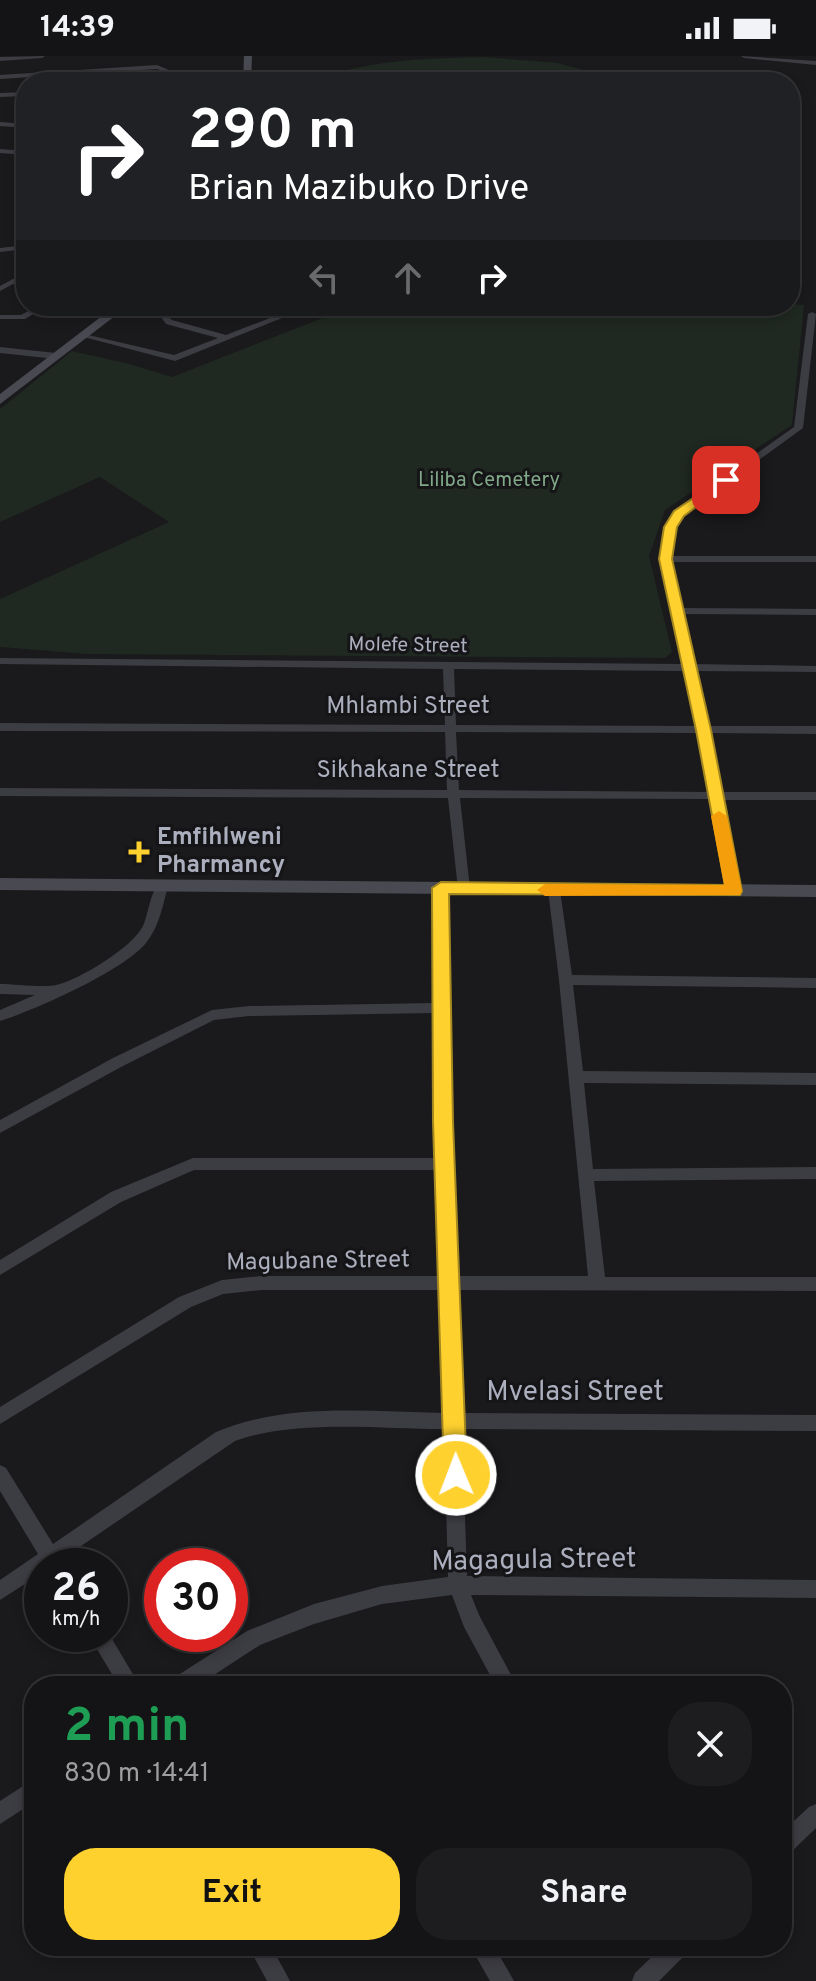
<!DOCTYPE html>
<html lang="en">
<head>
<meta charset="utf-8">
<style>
	:root { --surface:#141315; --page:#1d1c1e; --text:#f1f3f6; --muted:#9d9ea0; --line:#333234; --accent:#fed12f }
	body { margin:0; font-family:Overpass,sans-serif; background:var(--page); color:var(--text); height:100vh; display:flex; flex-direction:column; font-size:30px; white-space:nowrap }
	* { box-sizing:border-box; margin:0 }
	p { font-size:26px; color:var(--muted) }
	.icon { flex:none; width:44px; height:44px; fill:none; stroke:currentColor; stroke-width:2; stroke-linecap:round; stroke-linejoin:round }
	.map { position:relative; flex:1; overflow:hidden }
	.panel { position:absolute; left:24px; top:1620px; width:768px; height:280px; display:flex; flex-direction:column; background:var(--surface); border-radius:32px; box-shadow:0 4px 12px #0003,0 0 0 2px var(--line) }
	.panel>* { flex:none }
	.hud { position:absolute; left:16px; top:16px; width:784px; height:244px; border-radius:32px; box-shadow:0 4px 12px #0003,0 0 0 2px var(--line); background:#202124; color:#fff; overflow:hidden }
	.speed { position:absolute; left:24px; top:1492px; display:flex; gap:16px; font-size:40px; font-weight:700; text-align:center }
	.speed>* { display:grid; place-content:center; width:104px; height:104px; border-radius:50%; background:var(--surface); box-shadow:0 4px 12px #0003,0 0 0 2px var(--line); line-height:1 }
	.speed small { font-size:20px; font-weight:400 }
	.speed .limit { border:12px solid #d22; background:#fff; color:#111 }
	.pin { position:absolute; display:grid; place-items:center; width:68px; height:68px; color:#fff; margin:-34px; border-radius:16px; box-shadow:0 4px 12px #0006 }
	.me { position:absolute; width:88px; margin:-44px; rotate:359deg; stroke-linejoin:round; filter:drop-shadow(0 0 6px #0008) }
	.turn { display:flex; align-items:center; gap:28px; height:168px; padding:0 40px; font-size:36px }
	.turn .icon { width:104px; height:104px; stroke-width:2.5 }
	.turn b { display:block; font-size:56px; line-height:68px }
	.lanes { display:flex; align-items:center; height:76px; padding:0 40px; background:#0003; justify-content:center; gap:40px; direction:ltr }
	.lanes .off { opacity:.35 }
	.round { display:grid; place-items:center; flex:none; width:84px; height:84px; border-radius:32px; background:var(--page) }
	.overview { display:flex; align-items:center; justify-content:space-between; height:136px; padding:0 40px }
	h1 { font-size:48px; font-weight:700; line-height:60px; color:#1e9e55 }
	.action { display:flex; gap:16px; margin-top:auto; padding:16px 40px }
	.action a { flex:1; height:92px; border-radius:32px; background:var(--accent); color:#111; font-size:32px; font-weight:700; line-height:92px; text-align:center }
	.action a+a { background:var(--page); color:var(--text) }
	.status { display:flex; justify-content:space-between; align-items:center; height:56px; padding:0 40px; background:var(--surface); direction:ltr }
	.status svg { height:22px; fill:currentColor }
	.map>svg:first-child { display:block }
</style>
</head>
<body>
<div class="status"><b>14:39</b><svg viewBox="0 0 49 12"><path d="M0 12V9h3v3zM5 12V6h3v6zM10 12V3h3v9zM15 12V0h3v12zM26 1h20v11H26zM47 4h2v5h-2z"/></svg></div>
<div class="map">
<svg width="816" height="1925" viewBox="0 0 816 1925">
	<rect width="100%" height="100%" fill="#1a191c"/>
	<!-- green -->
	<path fill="#1f2821" d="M484,1L558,7L627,26H309C368,3 421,3 484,1Z
		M790,248L804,249L792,369L665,454L649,500L672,596L665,602L86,598L0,591V543L169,466L100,421L0,466V353L72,295L130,308L172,321L353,250Z"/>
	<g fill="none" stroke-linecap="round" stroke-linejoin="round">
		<!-- street -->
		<path fill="#3c3c43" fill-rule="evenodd" d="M45,0L42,2L0,5V1Z
			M741,0L816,5V9L744,2Z
			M157,9L169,14L167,26H161L163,15L157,13L0,23V19Z
			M26,36V40L0,41V37Z
			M0,66L26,68V72L0,70Z
			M0,93L26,95V99L0,97Z
			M26,189V193L0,196V192Z
			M26,216V221L0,235V230Z
			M37,250H47L25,263H0V259H21Z
			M171,250H180L169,261L172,264L226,279L275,260L248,250C260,250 269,256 280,257C289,257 301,250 312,250L175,305L80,280L84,278L174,299L218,282L166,268L161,261Z
			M812,256L816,258L803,372L683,459C676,472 672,485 670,500H816V506H671L681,552L816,553V559L683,558L694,608L816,610V616L695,615L708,670H816V678L709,677L721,736H816V744H722L740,835L739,838L734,840L728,835L710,743L460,742L470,833L464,837L458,833L448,742L0,740V732L447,734L445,676L0,675V667L445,669L443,613L0,608V602L683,608L660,503L664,479L676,455L794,371L808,258ZM454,613L684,615L696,670L456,669ZM456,676L698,677L709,736L459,734Z
			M0,291L56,297L60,300L56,303L0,297Z
			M162,826L168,830C163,849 159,871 146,887C123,915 35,954 0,965V954L35,939L0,938V928C14,928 45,932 56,929C79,924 133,891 143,870C149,857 150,832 162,826Z
			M441,828L447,832L450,1066L456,1220H588L559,924L548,834L549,831L554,830L560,834L572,919L816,922V932L573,929L583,1015L816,1017V1029L584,1027L593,1113L816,1111V1123L594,1125L605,1221H816V1235L457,1234L461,1357L816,1359V1375L462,1373L467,1520L816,1524V1542L471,1539L479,1559L517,1630H496L464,1571L452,1539L382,1548L314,1568L260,1589L197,1630H169L172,1623L247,1575L314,1548L382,1530L448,1521L444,1373C379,1373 296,1363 235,1385L62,1503L65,1510H42V1517L0,1544V1524L38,1498L0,1435V1409L6,1412L53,1488L216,1376C287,1346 368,1356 444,1357L440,1234H262L223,1238L191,1251L0,1368V1351L179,1241L222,1224L262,1220H440L437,1114H194L121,1146L0,1219V1204L111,1136L193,1102H437L435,957L249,960L214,964L123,1010L0,1077V1064L113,1002L212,954L249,950L435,947V832Z
			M88,1578H109L140,1630H119Z
			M34,1723V1746L0,1768V1745Z
			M816,1748V1772L789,1798L782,1801V1776L809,1751Z
			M248,1890H271L290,1925H267Z
			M470,1890H494L514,1925H490Z
			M663,1890H689L686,1898L659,1925H632L635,1917Z"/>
		<!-- secondary -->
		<path fill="#484951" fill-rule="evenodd" d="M244,0H252L251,26H243Z
			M115,250H128L0,348V338Z
			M0,822L816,829V841L0,834Z"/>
	</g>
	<!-- route -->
	<path fill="#fed12f" stroke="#a5881f" stroke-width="2" d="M726,420L732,424L730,426L684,460L677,471L672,503L711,674L742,835L740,839L449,838L453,1066L467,1419L464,1427L456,1430L447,1427L444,1419L433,1066L432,832L441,826L725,829L696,674L659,503L664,471L674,455Z"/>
	<!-- slow -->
	<path fill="#f59e0b" d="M719,755L727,760L742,835L740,839L545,840L537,834L545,828L724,829L711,760Z"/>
	<!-- markers -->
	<path fill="#fed12f" stroke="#151417" stroke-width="3" d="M135 784h8v8h8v8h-8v8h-8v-8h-8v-8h8z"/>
	<g text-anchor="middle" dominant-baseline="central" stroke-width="6" stroke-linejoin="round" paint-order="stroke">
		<!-- far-park labels -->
		<g font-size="20" fill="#81a888" stroke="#151417">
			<text x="489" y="425">Liliba Cemetery</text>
		</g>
		<!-- far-street labels -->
		<g font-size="20" fill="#abaebc" stroke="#151417">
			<text transform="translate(408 590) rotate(1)">Molefe Street</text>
		</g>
		<!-- street labels -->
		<g font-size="24" fill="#abaebc" stroke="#151417">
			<text x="408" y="651">Mhlambi Street</text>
			<text x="408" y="715">Sikhakane Street</text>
			<text transform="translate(318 1206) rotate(-1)">Magubane Street</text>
		</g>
		<!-- poi labels -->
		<g font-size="24" font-weight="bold" fill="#abaebc" stroke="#151417" text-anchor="start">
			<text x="157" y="782">Emfihlweni<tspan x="157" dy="28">Pharmancy</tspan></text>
		</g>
		<!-- near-street labels -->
		<g font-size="28" fill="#abaebc" stroke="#151417">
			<text x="575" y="1337">Mvelasi Street</text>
			<text transform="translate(534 1505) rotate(-1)">Magagula Street</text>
		</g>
	</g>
</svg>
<div class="speed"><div>26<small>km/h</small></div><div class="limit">30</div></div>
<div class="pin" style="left:726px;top:424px;background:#d93025"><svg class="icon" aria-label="arrive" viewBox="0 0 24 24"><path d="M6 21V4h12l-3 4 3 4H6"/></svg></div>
<svg class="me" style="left:456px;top:1419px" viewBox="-20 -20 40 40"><circle r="17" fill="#fed12f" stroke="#fff" stroke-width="3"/><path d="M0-11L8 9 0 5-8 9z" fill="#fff"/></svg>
<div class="hud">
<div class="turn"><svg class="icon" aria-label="right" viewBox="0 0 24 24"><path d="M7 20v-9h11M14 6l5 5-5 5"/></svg><div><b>290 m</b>Brian Mazibuko Drive</div></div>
<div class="lanes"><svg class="icon off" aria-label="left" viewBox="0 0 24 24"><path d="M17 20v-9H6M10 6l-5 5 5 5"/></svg><svg class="icon off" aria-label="ahead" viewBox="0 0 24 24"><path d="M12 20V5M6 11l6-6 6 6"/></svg><svg class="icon" aria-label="right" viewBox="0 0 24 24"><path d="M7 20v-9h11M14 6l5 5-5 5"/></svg></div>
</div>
<section class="panel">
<div class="overview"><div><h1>2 min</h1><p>830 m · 14:41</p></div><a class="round"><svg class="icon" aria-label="close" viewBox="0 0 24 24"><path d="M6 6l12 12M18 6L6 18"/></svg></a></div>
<div class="action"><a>Exit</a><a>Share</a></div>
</section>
</div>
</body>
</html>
